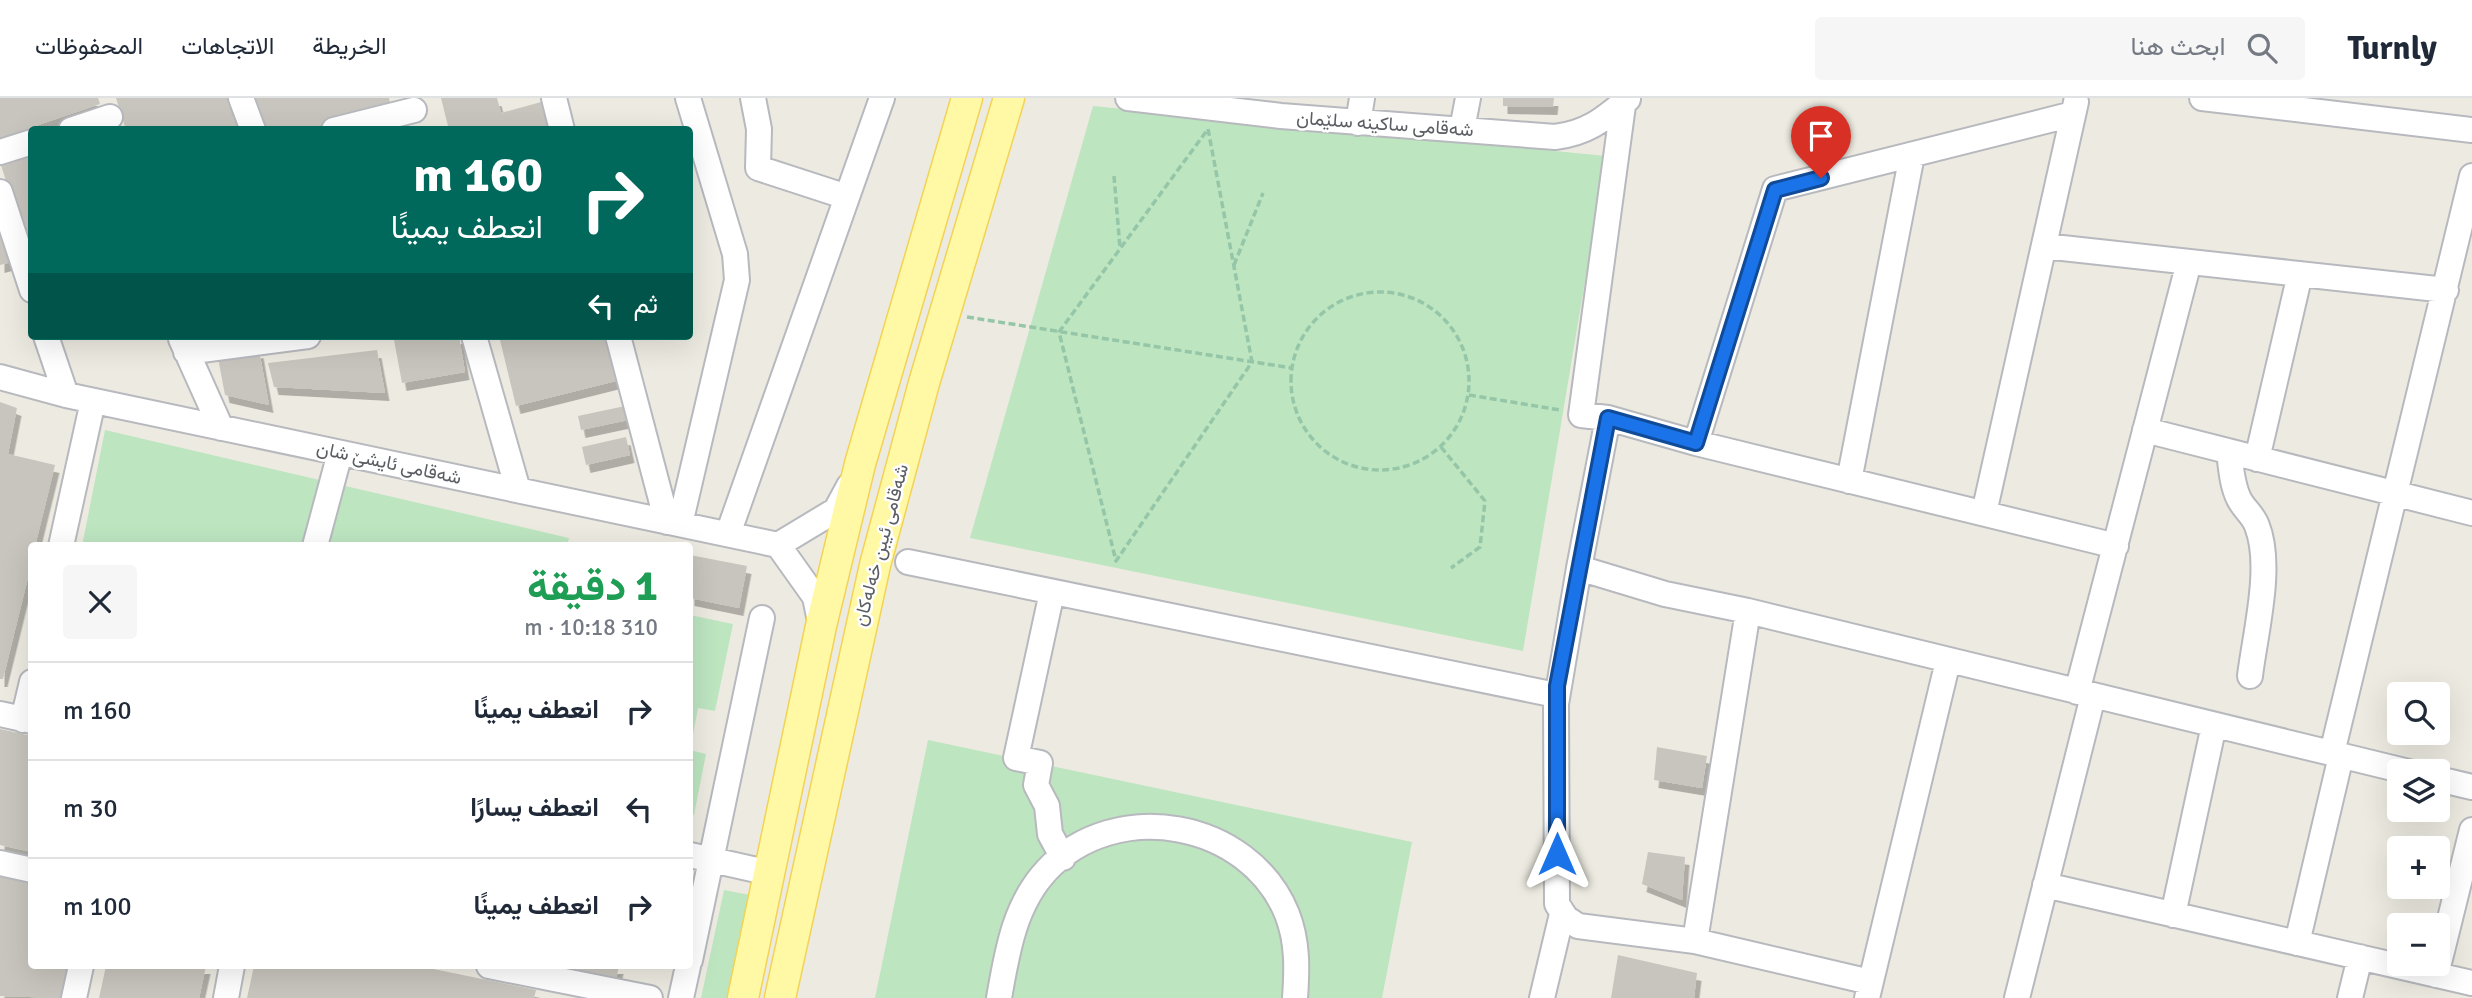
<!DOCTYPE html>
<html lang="ar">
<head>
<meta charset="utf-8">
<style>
	:root { --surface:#fff; --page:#f6f6f7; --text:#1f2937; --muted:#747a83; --line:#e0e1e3 }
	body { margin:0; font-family:Signika,Vazirmatn,sans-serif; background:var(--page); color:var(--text); direction:rtl; height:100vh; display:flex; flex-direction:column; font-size:26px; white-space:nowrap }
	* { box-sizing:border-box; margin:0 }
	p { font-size:23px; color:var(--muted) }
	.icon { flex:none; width:38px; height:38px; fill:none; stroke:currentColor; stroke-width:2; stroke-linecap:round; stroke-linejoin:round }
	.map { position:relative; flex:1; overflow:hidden; direction:ltr }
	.panel { position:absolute; left:28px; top:444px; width:665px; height:427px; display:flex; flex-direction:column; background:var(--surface); border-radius:7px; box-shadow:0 7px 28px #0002; direction:rtl }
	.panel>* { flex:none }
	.banner { position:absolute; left:28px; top:28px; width:665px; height:214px; border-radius:7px; box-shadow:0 7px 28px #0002; direction:rtl; background:#00695c; color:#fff; overflow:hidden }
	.fabs { position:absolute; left:2387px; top:584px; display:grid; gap:14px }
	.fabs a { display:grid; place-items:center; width:63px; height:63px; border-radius:7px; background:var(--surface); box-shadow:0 7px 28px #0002; font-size:35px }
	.pin { position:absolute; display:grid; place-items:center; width:60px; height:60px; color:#fff; margin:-72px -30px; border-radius:50% 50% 50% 0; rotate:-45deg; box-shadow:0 0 7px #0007 }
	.pin .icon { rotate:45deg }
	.me { position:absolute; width:77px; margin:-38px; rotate:0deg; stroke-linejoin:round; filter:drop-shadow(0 0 5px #0008) }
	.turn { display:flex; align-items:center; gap:24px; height:147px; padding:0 35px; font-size:32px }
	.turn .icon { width:91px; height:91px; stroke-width:2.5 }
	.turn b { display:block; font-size:49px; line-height:60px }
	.then { display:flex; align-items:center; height:66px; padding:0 35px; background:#0003; gap:14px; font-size:26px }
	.round { display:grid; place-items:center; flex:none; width:74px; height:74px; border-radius:7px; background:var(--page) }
	.summary { display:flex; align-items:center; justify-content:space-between; height:119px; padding:0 35px }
	h1 { font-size:42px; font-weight:700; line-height:52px; color:#1e9e55 }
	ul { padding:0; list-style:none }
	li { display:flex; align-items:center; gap:21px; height:98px; padding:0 35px; border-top:2px solid var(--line) }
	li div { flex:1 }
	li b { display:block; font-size:26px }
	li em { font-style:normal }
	header { display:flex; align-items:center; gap:42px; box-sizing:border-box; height:98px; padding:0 35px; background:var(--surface); border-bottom:2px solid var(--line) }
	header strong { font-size:33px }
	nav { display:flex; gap:38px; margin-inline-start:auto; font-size:24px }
	.search { width:490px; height:63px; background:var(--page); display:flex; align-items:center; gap:18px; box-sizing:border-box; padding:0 24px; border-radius:7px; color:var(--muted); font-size:26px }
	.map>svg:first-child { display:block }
</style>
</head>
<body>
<header>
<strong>Turnly</strong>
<div class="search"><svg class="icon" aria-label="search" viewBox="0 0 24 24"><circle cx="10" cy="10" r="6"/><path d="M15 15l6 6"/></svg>ابحث هنا</div>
<nav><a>الخريطة</a><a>الاتجاهات</a><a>المحفوظات</a></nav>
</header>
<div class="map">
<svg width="2472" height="900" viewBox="0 0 2472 900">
	<defs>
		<filter id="shadow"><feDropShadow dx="4.5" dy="8" stdDeviation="0" flood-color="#0004"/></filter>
	</defs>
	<rect width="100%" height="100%" fill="#edebe1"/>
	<!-- green -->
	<path fill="#bde5c0" d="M1093,8L1606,58L1523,553L970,440Z
		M105,332L569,440L567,448H82Z
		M690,517L733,526L715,613L698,610L690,652L706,656L694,717L690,716Z
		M928,642L1412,744L1382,900H875Z
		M724,792L755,798L734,900H701Z"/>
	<!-- building -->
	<path fill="#c8c5be" filter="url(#shadow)" d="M0,0H98L100,6L0,40Z
		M116,0H229L239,32H126Z
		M255,0H389L391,9L306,32H265Z
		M441,0H497L501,15L552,1L559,32H449Z
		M1503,0H1554L1553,9L1503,8Z
		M32,53V163H31L0,64Z
		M0,133L11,164L0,167Z
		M417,238H459L465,274L402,285L394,242Z
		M499,238H609L620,282L516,308Z
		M259,252L269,307L225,297L218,260Z
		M377,252L385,295L274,289L268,265Z
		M0,304L17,310L8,356L55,367L35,448H32V463L3,581H0Z
		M625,308L628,322L581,332L578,318Z
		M626,339L630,357L586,367L582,349Z
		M690,457L747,468L739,510L690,500Z
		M0,631L32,638V754L0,747Z
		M1657,649L1707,658L1702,690L1654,682Z
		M1648,754L1685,759L1682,802L1642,786Z
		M0,774L32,781V868H67L60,900L0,898Z
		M1618,857L1697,875L1694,900H1611Z
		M106,868H206L199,900H99Z
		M254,868H419L536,892L534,900H247Z
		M563,868H619L616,881Z"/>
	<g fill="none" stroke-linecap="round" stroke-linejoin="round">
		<defs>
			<path id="minor" d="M241,0L253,32
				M554,0L562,32
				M753,0L759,31L758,70L847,99
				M1128,0L1281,18L1555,39C1588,35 1604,21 1628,1
				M1624,0L1581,317L1608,320L1696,345L2116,448
				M2202,0L2472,32
				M1358,25L1362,0
				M1462,31L1468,0
				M71,32L110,19
				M334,32L414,12
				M0,54L32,44
				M0,94L32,192
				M2044,148L2446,192
				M46,238L66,297
				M474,238L518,392
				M618,238L667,424
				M181,241L221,330
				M186,254L308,238
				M0,279L66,297L778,447L836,412L849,388
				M1608,320L1579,470L1665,496L1748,513L2409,674
				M2145,332L2472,415
				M1696,345L1775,91L2073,16
				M2229,354C2231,370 2232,387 2239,401C2244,411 2254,418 2257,428C2273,468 2255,536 2250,578
				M2257,361L2300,176
				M1849,383L1912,57
				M1984,415L2076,4
				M680,426L737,182L735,156L688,0
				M728,436L882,0
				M778,447L815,499L821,528
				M61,448L93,303
				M315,448L340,355
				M908,464L1556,597
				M1579,470L1556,606L1557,806L1566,820L1578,828L1695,843L1870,884
				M1052,494L1016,660L1040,665L1036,687L1047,708L1050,736L1063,760
				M2077,594L2189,164
				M0,616L32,623
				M23,622L32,584
				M2332,655L2472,78
				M2438,681L2472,689
				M690,757L770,775
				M0,765L32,772
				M2045,787L2472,885
				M2173,817L2214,627
				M1695,843L1748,513
				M2297,845L2341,658
				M690,862L762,520
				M489,868L650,900
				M2436,877L2472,732
				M74,900L81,868
				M226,900L232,868
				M681,900L688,868
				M999,900C1007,855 1014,807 1047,772C1115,699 1249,722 1287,816C1298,844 1297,871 1295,900
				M1542,900L1562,816
				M1867,900L1948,563
				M2017,900L2093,598
				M2350,900L2360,859"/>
			<path id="major" d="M743,900L821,528L860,366L967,0
				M780,900L875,467L924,285L1009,0"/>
		</defs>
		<!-- minor casing -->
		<use href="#minor" stroke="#b7b9be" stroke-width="28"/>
		<!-- major casing -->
		<use href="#major" stroke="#f2d355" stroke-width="33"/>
		<!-- path -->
		<path stroke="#96c6a8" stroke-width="3.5" stroke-dasharray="7 3.5" stroke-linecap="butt" d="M1208,31L1252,264L1116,463L1059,234Z
			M1114,78L1120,150
			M1234,167L1263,95
			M1291 283a89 89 0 1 1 178 0a89 89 0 1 1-178 0Z
			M967,219L1292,270
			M1469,297L1560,312
			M1441,349L1485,403L1480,449L1451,470"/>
		<!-- minor -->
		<use href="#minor" stroke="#fff" stroke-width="24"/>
		<!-- major -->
		<use href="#major" stroke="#fff8a4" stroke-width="30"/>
	</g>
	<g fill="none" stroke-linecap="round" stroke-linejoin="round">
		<defs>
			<path id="route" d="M1557,756V588L1608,320L1696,345L1775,92L1821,80"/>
		</defs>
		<!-- route casing -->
		<use href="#route" stroke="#114b97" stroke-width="18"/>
		<!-- route -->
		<use href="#route" stroke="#1a73e8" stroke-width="12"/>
	</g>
	<g text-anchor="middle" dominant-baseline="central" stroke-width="5" stroke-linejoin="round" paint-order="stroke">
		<!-- street labels -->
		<g font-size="19" fill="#5a5d62" stroke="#fff">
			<text transform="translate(1385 26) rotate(4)">شەقامی ساکینە سلێمان</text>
			<text transform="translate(389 365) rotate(12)">شەقامی ئایشێ شان</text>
			<text transform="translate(881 447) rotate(-75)">شەقامی ئیبن خەلەکان</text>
		</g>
	</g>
</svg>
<div class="fabs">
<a><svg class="icon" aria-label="search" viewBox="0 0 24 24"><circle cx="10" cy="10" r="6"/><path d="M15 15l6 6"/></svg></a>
<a><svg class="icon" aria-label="layers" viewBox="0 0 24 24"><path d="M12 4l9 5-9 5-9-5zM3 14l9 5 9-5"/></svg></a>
<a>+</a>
<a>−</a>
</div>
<div class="pin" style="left:1821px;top:80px;background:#d93025"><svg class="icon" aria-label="arrive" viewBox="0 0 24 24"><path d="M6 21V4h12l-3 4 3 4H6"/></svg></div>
<svg class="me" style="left:1557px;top:756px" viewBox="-20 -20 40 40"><path d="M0-17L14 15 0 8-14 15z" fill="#1a73e8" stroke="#fff" stroke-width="4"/></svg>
<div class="banner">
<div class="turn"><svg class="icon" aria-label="right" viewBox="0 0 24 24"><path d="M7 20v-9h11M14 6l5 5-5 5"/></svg><div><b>160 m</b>انعطف يمينًا</div></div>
<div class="then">ثم<svg class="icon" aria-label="left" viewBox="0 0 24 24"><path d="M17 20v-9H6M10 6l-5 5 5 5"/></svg></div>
</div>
<section class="panel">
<div class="summary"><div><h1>1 دقيقة</h1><p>310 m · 10:18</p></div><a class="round"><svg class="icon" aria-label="close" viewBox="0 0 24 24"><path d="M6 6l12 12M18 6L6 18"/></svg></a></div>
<ul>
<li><svg class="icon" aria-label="right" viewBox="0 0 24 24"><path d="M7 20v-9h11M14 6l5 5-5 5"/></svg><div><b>انعطف يمينًا</b></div><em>160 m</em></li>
<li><svg class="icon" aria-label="left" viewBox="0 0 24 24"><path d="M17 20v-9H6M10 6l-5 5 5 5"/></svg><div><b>انعطف يسارًا</b></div><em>30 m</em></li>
<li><svg class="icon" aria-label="right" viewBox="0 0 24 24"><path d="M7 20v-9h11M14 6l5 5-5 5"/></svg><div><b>انعطف يمينًا</b></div><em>100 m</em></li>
</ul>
</section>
</div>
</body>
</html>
